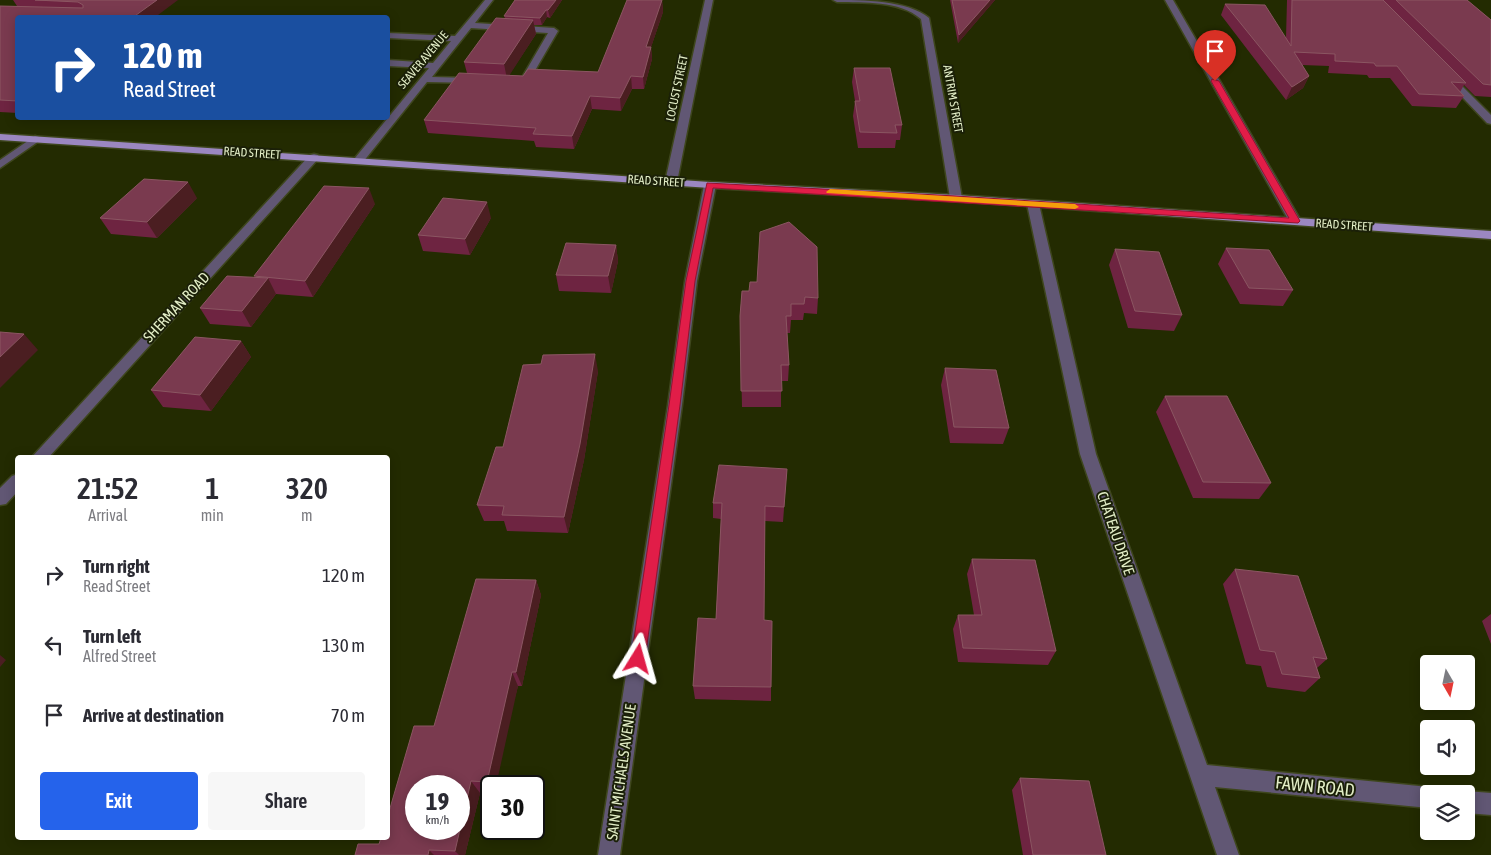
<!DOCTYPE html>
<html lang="en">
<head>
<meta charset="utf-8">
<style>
	:root { --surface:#fff; --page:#f7f7f7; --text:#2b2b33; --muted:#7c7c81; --accent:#2563eb }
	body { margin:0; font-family:"Asap Condensed",sans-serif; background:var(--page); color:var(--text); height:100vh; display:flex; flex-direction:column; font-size:19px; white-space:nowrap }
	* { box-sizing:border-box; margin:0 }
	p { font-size:16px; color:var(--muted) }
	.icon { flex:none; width:28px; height:28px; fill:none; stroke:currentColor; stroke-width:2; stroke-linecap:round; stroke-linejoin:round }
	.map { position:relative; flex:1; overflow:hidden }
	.details { position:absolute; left:15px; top:455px; width:375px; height:385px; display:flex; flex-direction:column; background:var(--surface); border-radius:5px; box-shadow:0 2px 12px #0003 }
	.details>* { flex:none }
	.guide { position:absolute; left:15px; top:15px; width:375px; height:105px; border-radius:5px; box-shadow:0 2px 12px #0003; background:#1a4fa0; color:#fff; overflow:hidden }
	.needle { width:32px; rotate:171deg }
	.buttons { position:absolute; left:1420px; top:655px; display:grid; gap:10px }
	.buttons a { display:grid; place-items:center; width:55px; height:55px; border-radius:5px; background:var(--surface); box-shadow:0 2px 12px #0003; font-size:25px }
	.speed { position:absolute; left:405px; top:775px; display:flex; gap:10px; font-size:25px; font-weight:700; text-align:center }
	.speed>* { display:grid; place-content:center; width:65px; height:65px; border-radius:50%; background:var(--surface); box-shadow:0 2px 12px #0003; line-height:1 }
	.speed small { font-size:12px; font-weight:400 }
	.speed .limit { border:2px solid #111; border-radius:8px; background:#fff; color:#111 }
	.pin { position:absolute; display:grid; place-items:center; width:42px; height:42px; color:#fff; margin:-51px -21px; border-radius:50% 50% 50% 0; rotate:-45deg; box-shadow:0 0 5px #0007 }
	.pin .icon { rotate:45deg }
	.me { position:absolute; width:55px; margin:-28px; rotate:8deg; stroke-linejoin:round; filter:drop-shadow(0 0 4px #0008) }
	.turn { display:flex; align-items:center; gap:18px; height:105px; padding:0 25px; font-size:22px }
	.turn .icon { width:65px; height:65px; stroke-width:2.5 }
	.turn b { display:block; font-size:35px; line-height:42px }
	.eta { display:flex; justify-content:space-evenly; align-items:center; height:85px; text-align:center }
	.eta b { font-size:30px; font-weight:600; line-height:35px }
	.action { display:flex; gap:10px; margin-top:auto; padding:10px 25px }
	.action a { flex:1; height:58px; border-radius:5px; background:var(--accent); color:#fff; font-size:20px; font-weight:600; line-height:58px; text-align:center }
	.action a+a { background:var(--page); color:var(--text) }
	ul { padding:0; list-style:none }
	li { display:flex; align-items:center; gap:15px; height:70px; padding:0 25px }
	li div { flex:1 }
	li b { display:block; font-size:19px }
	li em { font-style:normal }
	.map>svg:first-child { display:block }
</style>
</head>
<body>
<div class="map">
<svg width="1491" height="855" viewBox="0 0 1491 855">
	<rect width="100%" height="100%" fill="#232b01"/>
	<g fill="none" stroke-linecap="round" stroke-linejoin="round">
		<defs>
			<path id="minor" d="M485,0H493L475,23L554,28L558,31L526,86L521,87L516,84L520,81L548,33L471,28L432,77L473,78L476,79V83L427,82L363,162H355L354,160L355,158L429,68L388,66V60L433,63L451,41L388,38V33L455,36Z
				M705,0H713L677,182L671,185L665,182Z
				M833,0C863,0 907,0 929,18L962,198L960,200H952L950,198L921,19C899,0 864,3 837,2Z
				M1165,0H1173L1301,221L1299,223H1291L1289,221Z
				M1447,73L1450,74L1491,115V124L1487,123L1444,78L1442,76Z
				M35,136L39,137L40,139L39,141L0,168V160Z
				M314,154L318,155L319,157L318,159L48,458H31L310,155Z
				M710,182L716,185L697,281L682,405L620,855H598L668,405L685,281L704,185Z
				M1033,201L1039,204L1096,454L1207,765L1429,787L1436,791L1438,794H1429V808L1215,787L1239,855H1217L1080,454L1027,204Z
				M18,474V491L6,504L0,505V488L12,476Z
				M1466,791L1491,793V815L1466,813V794H1460Z"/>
			<path id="major" d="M0,134L710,182L956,195L1491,231V239L956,201L710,188L0,140Z"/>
		</defs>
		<!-- minor casing -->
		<use href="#minor" stroke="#3e461d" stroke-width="3"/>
		<!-- major casing -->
		<use href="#major" stroke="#3e461d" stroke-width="3"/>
		<!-- minor -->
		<use href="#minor" fill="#615774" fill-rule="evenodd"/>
		<!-- major -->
		<use href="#major" fill="#9b87c1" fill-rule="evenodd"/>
	</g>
	<!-- wall -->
	<path fill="#6e2441" d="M13,0H178L18,18V113L0,112V6H17Z
		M515,0H562L550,18L547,17L542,25H534L536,34L509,75L523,76L598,72L662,0L663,12L651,47L652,59L644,89H632L621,111L592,109L574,149L536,147L534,141L428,133L424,120L467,73L464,62L505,18L504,16Z
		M950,0H995L958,43Z
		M1287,0H1467L1491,20V97L1475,96L1464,85L1460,92L1464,96L1456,108L1412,106L1390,78H1369L1367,75L1328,73L1329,66L1302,65L1309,76L1303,88L1286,100L1221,15L1225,4L1286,38Z
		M854,68L902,125L900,140H896L895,148H858L853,116L855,101L852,82Z
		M197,198L157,238L111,234L100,218Z
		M375,204L313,297L276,294L251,327L210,324L200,308L255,277Z
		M491,218L470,255L423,251L418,235Z
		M616,245L618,261L611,293L559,291L556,275Z
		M1226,248L1293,290L1283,306L1240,304L1218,264Z
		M1115,249L1182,315L1174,331L1128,328L1109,265Z
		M742,291L818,298L817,314L804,313L803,320H791L790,333H787L789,365L788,381H781V407H742L740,316Z
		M241,341L251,357L211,411L163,407L151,390Z
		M945,368L1009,428L1003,444L950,443L941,385Z
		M598,371L584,460L568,533L507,531L504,521H484L477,505L503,447Z
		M1165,396L1271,483L1259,499L1193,498L1156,412Z
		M787,469L783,522L765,521L764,620L771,687V701L695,699L693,686L716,619L721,519L713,518V503Z
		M972,559L1056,651L1048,665L958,662L953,629L958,615H974L967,574Z
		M1235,569L1327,659L1317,668L1320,678L1305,692L1267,687L1261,666L1246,664L1223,584Z
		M536,580L541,595L522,686H518L491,786V793H480L465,855H355L379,844L434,726Z
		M1491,614V644L1482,621Z
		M1020,778L1106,855H1023L1012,790Z"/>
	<!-- shaded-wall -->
	<path fill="#4b1e21" d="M157,0H178L154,18H132Z
		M556,0H562L550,18L548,10Z
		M662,0L663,12L647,59L646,47Z
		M990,0H995L958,43L959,35Z
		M546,10L547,17L542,25L540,18Z
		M533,20L536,34L507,79L504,64Z
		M651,47L652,59L644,89L643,77Z
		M631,76L632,89L621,111L620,98Z
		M1309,76L1303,88L1286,100L1292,87Z
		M590,96L592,109L574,149L572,136Z
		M188,182L197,198L157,238L147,222Z
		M369,188L375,204L313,297L305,281Z
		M487,202L491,218L470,255L465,239Z
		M616,245L618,261L611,293L608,276Z
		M268,278L276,294L251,327L242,311Z
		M24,334L38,350L0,388V357Z
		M241,341L251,357L211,411L200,395Z
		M595,354L598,371L584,460L568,533L564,517Z
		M536,580L541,595L522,686L516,672Z
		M0,655L6,660L0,667Z
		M512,672L518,686L496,786H491V788L487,782Z
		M471,781L480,793L465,855H459L455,851Z
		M429,850L434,855H428Z"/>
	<!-- building -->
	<path fill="#7a3a4f" stroke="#8b5662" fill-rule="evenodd" d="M35,0H157L132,18H18V101L0,100V6L83,8V5L78,2Z
		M515,0H556L548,10H546L540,18L504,16Z
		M627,0H662L646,47H651L643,77L631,76L620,98L590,96L572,136L533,134L536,128L424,120L459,73L523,76L528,69L598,72Z
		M952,0H990L959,35Z
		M1292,0H1383L1466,83L1451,82L1464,96L1419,94L1397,66H1376L1374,63L1335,61V54L1294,52L1309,76L1292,87L1225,4L1265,5L1291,46Z
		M1396,0H1467L1491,20V85L1483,84Z
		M496,18L533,20L504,64L464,62Z
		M854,68H890L902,125H895L897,133L860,132L855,101H860Z
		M144,179L188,182L147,222L100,218Z
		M324,186L369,188L305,281L254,276Z
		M443,198L487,202L465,239L418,235Z
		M789,222L817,247L818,298L805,297L804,304H791V316H786L789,365H781L782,391H741L740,316L742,291H749L750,282H757L760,232Z
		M566,243L616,245L608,276L556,275Z
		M1226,248L1269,250L1293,290L1249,288Z
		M1115,249L1159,252L1182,315L1135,311Z
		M227,276L268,278L242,311L200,308Z
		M0,332L24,334L0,357Z
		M195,337L241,341L200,395L151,390Z
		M595,354L580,444L564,517L502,515L504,506L477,505L496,447H503L523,365L541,364L543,355Z
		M945,368L996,370L1009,428L954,427Z
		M1165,396H1227L1271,483L1203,482Z
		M719,465L787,469L784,507L765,506L764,620L772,621L771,687L693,686L698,618L716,619L722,503H713Z
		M972,559L1035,560L1056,651L963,648L958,615H982Z
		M1235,569L1298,576L1327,659L1313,657L1320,678L1282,674L1275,652L1260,650Z
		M476,579L536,580L516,672H512L487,782L471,781L455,851L429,850L428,855H355L358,844H379L381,838H388V815L414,726H434ZM416,786H459V829H416Z
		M1020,778L1089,781L1106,855H1033Z"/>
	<!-- route -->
	<path fill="#e11d48" stroke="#92132f" d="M1212,79L1219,81L1300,221L1298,223L713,188L695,281L680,405L645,659L643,664L638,666L633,664L631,659L669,405L686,281L707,183L956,196L1289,218L1211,81Z"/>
	<!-- slow -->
	<path fill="#f59e0b" d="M830,189L1075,204L1079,207L1075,209L827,193L826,192Z"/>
	<g text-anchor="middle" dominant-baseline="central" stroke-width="4" stroke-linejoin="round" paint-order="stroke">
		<!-- far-street labels -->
		<g font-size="12" fill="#e3eec7" stroke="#1b2008">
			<text transform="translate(423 60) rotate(-50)">SEAVER AVENUE</text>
			<text transform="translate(677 88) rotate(-78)">LOCUST STREET</text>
			<text transform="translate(953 99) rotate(80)">ANTRIM STREET</text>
			<text transform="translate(252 153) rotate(4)">READ STREET</text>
			<text transform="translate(656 181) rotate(4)">READ STREET</text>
			<text transform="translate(1344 225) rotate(4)">READ STREET</text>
		</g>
		<!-- street labels -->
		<g font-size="15" fill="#e3eec7" stroke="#1b2008">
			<text transform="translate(176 307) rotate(-47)">SHERMAN ROAD</text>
			<text transform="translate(1116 533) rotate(71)">CHATEAU DRIVE</text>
			<text transform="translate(621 772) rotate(-82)">SAINT MICHAELS AVENUE</text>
		</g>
		<!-- near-street labels -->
		<g font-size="18" fill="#e3eec7" stroke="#1b2008">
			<text transform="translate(1315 786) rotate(6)">FAWN ROAD</text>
		</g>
	</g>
</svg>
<div class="buttons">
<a><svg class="needle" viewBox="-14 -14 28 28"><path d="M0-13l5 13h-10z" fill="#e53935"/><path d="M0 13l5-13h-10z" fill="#7c7c81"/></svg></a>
<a><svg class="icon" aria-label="sound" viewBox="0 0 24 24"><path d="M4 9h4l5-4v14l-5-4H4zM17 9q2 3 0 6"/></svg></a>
<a><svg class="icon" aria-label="layers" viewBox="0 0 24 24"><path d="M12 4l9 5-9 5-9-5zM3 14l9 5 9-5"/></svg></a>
</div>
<div class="speed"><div>19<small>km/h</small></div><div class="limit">30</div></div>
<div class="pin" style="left:1215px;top:81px;background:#d93025"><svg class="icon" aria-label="arrive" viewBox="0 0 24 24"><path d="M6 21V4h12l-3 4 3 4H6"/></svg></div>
<svg class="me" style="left:638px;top:659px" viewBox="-20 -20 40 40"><path d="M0-17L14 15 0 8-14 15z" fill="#e11d48" stroke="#fff" stroke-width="4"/></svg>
<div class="guide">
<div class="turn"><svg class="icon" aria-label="right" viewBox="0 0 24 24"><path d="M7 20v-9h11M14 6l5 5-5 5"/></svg><div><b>120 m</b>Read Street</div></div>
</div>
<section class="details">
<div class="eta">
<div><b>21:52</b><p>Arrival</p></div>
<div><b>1</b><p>min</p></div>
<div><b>320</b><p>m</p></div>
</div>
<ul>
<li><svg class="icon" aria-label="right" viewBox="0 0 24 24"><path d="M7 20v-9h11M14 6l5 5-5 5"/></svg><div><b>Turn right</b><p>Read Street</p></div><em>120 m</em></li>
<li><svg class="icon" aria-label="left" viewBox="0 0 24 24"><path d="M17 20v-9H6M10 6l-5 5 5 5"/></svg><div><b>Turn left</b><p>Alfred Street</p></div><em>130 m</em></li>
<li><svg class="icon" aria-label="arrive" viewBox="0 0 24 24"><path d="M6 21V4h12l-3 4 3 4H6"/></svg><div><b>Arrive at destination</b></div><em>70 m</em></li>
</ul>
<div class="action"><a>Exit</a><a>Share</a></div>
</section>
</div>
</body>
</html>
